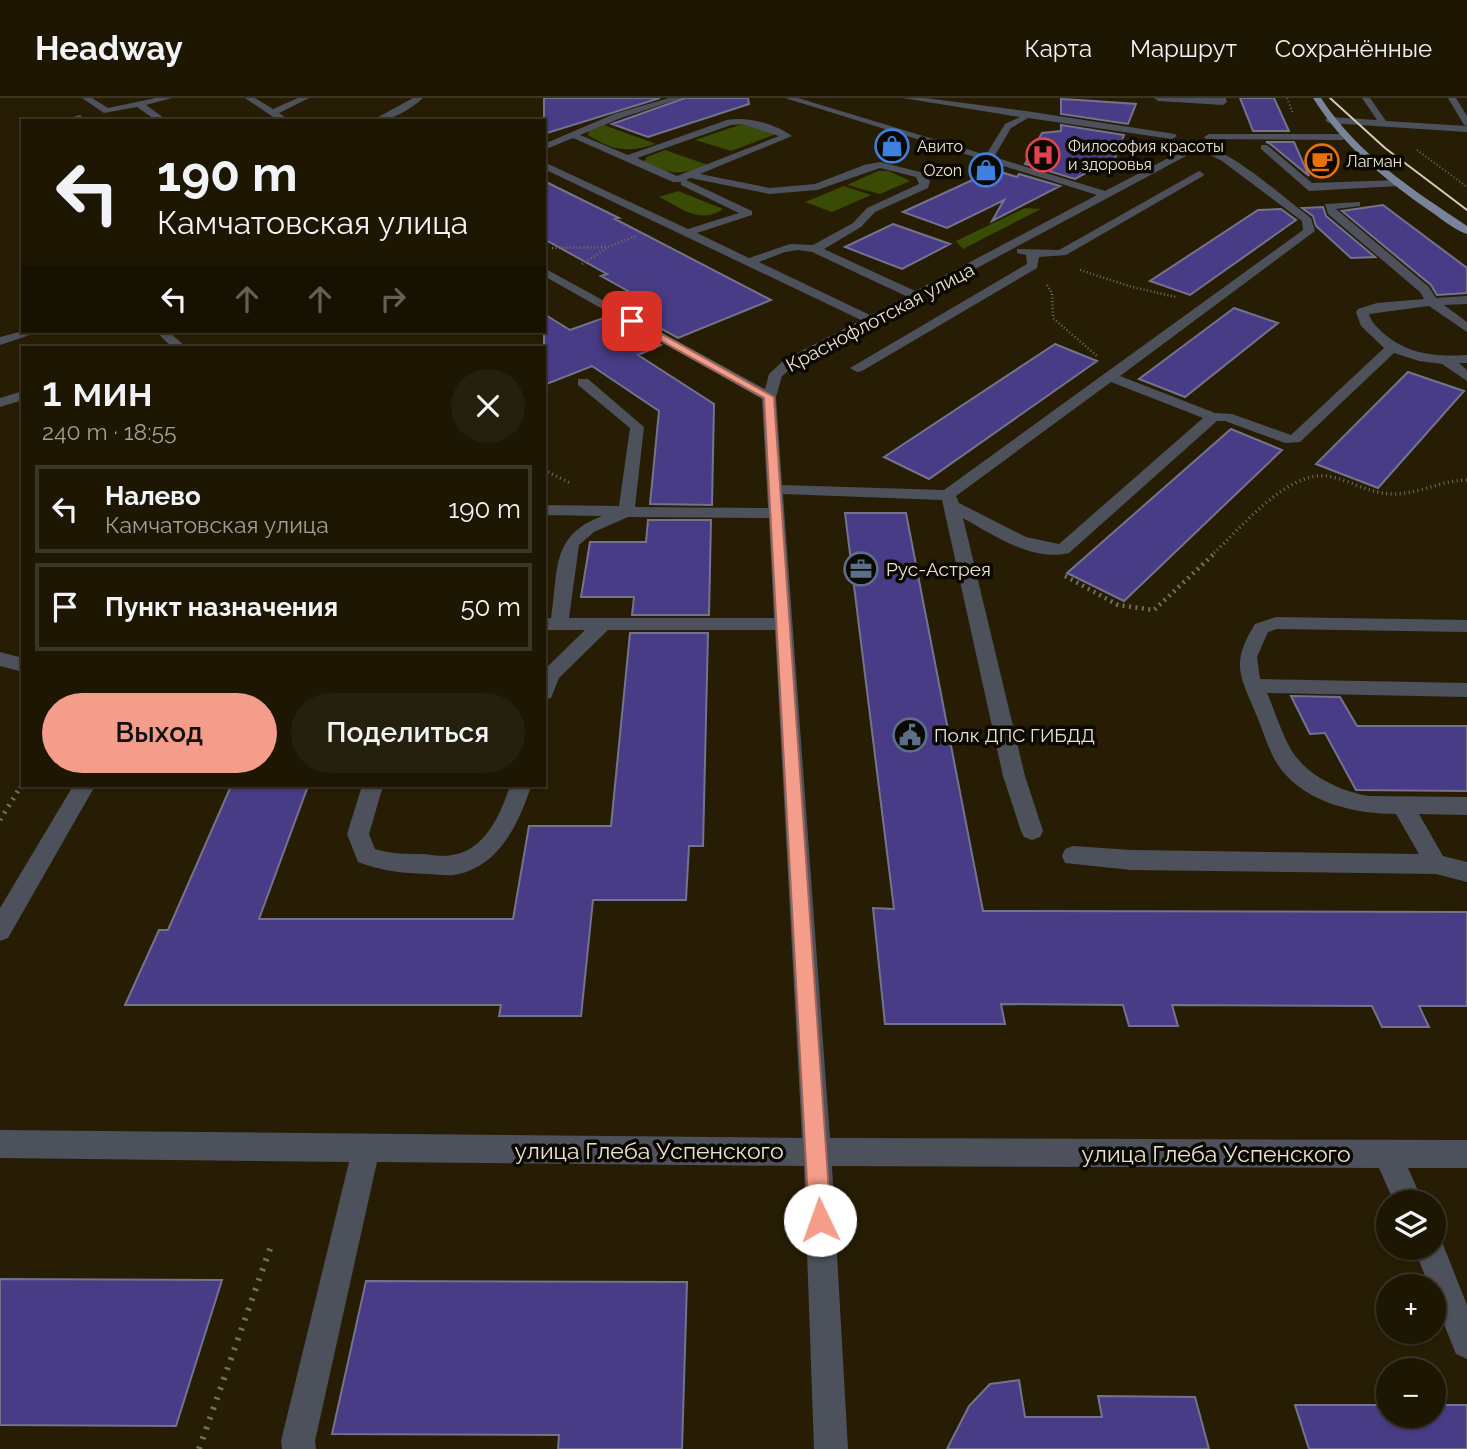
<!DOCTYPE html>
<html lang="ru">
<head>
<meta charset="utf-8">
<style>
	:root { --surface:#1d1603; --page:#251f0d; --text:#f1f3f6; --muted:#a09f9a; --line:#3b3525; --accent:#f49d8b }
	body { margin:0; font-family:Raleway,sans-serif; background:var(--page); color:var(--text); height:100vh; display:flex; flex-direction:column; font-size:26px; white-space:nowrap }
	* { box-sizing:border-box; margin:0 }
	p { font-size:23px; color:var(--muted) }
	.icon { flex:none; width:38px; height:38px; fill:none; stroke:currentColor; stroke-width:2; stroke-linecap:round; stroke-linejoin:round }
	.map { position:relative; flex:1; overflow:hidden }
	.panel { position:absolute; left:21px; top:248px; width:525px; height:441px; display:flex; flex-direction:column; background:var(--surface); border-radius:0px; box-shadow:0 2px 5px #0004,0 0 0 2px var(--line) }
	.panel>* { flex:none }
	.hud { position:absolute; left:21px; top:21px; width:525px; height:214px; border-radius:0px; box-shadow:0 2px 5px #0004,0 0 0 2px var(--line); background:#1d1603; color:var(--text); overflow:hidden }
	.buttons { position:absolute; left:1376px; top:1092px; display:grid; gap:14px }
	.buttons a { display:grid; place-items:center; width:70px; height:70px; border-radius:50%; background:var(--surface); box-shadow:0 2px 5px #0004,0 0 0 2px var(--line); font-size:35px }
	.pin { position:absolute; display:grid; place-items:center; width:60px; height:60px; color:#fff; margin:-30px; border-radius:14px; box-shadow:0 4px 10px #0006 }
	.me { position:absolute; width:77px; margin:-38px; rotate:357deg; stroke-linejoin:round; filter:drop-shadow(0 0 5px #0008) }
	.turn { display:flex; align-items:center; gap:24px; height:147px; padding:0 21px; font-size:32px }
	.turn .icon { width:91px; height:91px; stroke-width:2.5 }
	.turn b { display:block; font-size:49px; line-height:60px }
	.lanes { display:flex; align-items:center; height:66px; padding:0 21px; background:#0003; justify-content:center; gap:35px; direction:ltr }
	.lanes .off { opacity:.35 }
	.round { display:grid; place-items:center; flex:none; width:74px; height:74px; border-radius:37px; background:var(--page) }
	.overview { display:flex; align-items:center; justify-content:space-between; height:119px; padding:0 21px }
	h1 { font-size:42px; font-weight:600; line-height:52px }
	.cta { display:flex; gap:14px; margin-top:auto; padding:14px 21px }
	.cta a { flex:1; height:80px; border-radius:42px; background:var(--accent); color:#111; font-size:28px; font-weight:600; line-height:80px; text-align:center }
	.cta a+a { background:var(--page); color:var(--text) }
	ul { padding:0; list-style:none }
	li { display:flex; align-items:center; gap:21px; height:88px; margin:0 14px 10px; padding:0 7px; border:4px solid var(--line); border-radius:0px }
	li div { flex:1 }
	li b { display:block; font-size:26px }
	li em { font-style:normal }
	header { display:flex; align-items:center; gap:42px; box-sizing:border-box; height:98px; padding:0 35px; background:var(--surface); border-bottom:2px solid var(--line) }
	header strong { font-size:33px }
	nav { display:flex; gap:38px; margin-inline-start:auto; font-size:24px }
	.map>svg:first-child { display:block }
</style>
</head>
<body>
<header>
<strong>Headway</strong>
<nav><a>Карта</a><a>Маршрут</a><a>Сохранённые</a></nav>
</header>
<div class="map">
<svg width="1467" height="1351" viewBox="0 0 1467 1351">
	<rect width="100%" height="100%" fill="#271d04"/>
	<!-- green -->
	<path fill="#394b05" d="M742,26L776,36L731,53L695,42Z
		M604,27L656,46C628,55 613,53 588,37L589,33Z
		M665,52L708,67C679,78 672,76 643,65L647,59Z
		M878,73H889L910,83L880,96L847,87Z
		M844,88L871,97L832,114L805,104Z
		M678,93L723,111C699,127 682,110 659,99Z
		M1025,110L1041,111L963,151L956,143Z"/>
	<!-- building -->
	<path fill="#483c86" stroke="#74738e" stroke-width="2" d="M544,0H660L544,36Z
		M685,0H748L749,6L648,39L612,26Z
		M1240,0H1274L1289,33H1253Z
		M1061,1L1079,2L1136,6L1128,26L1061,16Z
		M1061,27L1124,37L1112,67L1095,70L1075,81L1025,66L1042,35L1061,33Z
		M1266,44H1294L1309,78L1269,45Z
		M994,72L1017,79L1019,76L1060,88L992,123L1004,102L947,130L903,114Z
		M544,83L619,120L615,121L771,202L678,240L625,211L646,203L601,178L607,176L544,141Z
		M1383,107L1467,170V195L1437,197L1431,187L1342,113Z
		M1323,109L1326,118L1375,159L1351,160L1316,128L1313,118L1302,110Z
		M1281,111L1296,122L1190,197L1150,183L1258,112Z
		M893,126L950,146L902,171L845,149Z
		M1234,210L1278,225L1185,299L1139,281Z
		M544,216L570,232L609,218L661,247L638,257L714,306L712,407L650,406L659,313L592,268L544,287Z
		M1055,246L1097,263L929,381L884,359Z
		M1408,274L1464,293L1378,390L1316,366Z
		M1231,331L1282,352L1124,503L1067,475Z
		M845,415H906L983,813L1467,814V908H1419L1429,929H1382L1372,908L1172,907L1178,928H1129L1123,907L1001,906L1005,926H885L873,810L894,811Z
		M648,422H711L709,517H632L634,499H581L590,444H646Z
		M630,535H708L703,748H689L686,802H593L581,918H499L501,907H125L159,832H168L231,688H308L259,821H513L529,728H611Z
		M1291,598L1340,599L1357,628H1467V693L1356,692L1325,635L1310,636Z
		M0,1181L222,1182L176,1328L0,1327Z
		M366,1183L687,1184L682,1351H558L559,1337L332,1336Z
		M1019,1282L1025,1319H1102L1098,1298L1195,1299L1209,1351H947L969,1308L990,1286Z
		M1295,1307H1388V1318H1433V1307H1467V1351H1309Z"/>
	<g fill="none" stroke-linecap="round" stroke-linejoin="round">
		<!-- path-far5 -->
		<path stroke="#766e59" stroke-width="2" stroke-dasharray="1 2.5" stroke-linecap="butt" d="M1287,0L1293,16
			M1417,52L1467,89"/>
		<!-- path-far4 -->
		<path stroke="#766e59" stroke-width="2.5" stroke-dasharray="1 2.5" stroke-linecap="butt" d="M552,150L607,149
			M582,166L608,149L636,138
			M1080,172L1132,189L1176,199
			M1047,187L1052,195L1053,220L1097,258"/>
		<!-- path-far3 -->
		<path stroke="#766e59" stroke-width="3.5" stroke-dasharray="1 3.5" stroke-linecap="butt" d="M544,372L572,386
			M1214,455C1241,430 1286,374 1326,378C1349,381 1369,396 1393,396C1419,396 1442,382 1467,382"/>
		<!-- path-far2 -->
		<path stroke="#766e59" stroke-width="4.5" stroke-dasharray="2 4.5" stroke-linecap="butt" d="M1065,478L1118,507L1154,512L1216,454
			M20,690L23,685"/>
		<!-- path-far1 -->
		<path stroke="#766e59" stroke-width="5" stroke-dasharray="2 6" stroke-linecap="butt" d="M0,722L21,688"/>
		<!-- path -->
		<path stroke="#766e59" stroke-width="6" stroke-dasharray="2.5 8" stroke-linecap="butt" d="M199,1351L271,1148"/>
		<!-- minor -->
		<path fill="#4c515b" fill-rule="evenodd" d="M82,0H92L108,10L156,0H172L146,7L168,23H157L137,9L104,15Z
			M245,0H255L273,11L298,0H309L279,15L290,23H279Z
			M413,0H423C409,13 390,23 371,23Z
			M669,0H682L621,20L580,37L628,57L727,22C748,18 775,26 792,38L700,76L770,90L815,86L864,67L880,64L924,75L930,83L928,90L875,114L861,129L824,151L915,193L1097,97L785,0H798L986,57L1005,26L1020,19L903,0H925L1026,13L1175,36L1177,38L1172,41L1028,20L1011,30L994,59L1105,93L1180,54L1189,45C1223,43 1282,99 1311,120L1315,133L1120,278L1215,315L1232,316L1291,337L1384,250L1361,228L1356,214L1358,211L1377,205L1424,201L1420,194L1328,116L1325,106L1360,104V108L1336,111L1429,189L1436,200L1467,198V206L1444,207L1467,224V234L1429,208L1369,216C1371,224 1376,228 1382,234C1406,256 1435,259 1467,257V265H1459L1467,272V283L1442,266L1419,263L1394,255L1300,344L1285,345L1225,323H1217L1069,455C1033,464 993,437 963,420L1025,678L1043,733L1040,739L1032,742L1024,739L1021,733L1003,678L942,402L783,396L830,1040L1467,1042V1070H1408L1423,1104H1394L1379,1070L832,1068L848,1351H814L804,1068L377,1064L315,1343L316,1351H282L281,1343L349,1064L0,1060V1032L802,1040L775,532H608L559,580L551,600L544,602V572L585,532H544V520H551C559,471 550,438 602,418L544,417V407L619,408L630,330L578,287V281H588L644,329L635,409L768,410L762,301L544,178V170L765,291L769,276L784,262L861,222L544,71V64L688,131L739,115L681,87V84H673L573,40L544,52V46L614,16ZM742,26L779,38L677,78L637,60L731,27ZM1195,49L1222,63L1302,123L1303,132L944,392L782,387L776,299L782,278L794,268L1186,58ZM880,70L916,79L919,86L867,110L853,125L813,147L790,146L749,160L697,135L752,117V113L686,82L690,80L770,96L817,92ZM798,152L812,154L906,198L870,217L759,164L785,154ZM1111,284L1203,320L1059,446L1026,439L959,405L956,398ZM628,419L769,420L774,520H569L579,447L594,434Z
			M1154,0H1226L1227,4L1223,7L1158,3Z
			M1362,0H1370L1386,23L1467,28V34L1329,25L1325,22L1329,19L1377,22Z
			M1448,0H1456L1467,18V28L1464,27Z
			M80,17L87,23H65L66,21Z
			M1209,36H1342L1347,39L1342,42L1206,41L1204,39Z
			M1261,47H1267L1312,85L1399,82L1404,85L1399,88L1309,93L1261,51Z
			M1199,73L1204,76L1203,78L1066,157L1039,159L1037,170L862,273L857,274L850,270L1027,166L1026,157L1017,155V151L1059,152Z
			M23,233H42L0,247V239Z
			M155,233H168L187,250H173Z
			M23,293V302L0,309V300Z
			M1276,519L1467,522V534L1277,531L1268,534L1257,559L1260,581L1467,585V599L1267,595C1275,613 1285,646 1297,660C1314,681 1344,694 1369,698L1467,699V717L1419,716L1443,758L1467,764V784L1436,776L1131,772L1065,765L1062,758L1065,751L1073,748L1131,752L1419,756L1396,716C1356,716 1306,705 1280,670C1269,655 1263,632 1256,616C1239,576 1231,565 1255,526Z
			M0,554L23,560V574L0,568Z
			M73,688H95L8,840L0,843V810Z
			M362,688H383L369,736L375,751C391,756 407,756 424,756C433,757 443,759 452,757C485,753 501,715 510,688H531C519,726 498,770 454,777C445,778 436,776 427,776C402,775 381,773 358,764L347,736Z
			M1433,1137L1440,1139L1467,1207V1261L1456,1256L1433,1199V1188H1429L1414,1150H1433Z"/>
		<!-- major -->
		<path fill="#798399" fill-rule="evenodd" d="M1313,0H1321C1358,57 1412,91 1467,128V136C1454,132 1442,121 1430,113C1384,81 1343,48 1313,0Z"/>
		<!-- tram -->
		<path stroke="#d2ccbc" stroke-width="2" d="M1330,0L1385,50L1467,112"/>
	</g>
	<!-- route -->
	<path fill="#f49d8b" stroke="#9f665a" stroke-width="2" d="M629,221H635L774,299L831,1122L828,1129L820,1133L812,1129L809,1122L764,300L629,225Z"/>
	<!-- icons -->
	<defs>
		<symbol id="shop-ring" viewBox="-11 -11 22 22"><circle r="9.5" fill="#0c0802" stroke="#3f7fe0" stroke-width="1.5"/><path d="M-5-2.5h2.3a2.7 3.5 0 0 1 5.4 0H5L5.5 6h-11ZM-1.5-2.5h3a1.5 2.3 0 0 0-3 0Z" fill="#3f7fe0"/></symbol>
		<symbol id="hospital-ring" viewBox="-11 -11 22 22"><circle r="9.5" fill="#0c0802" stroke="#e0444e" stroke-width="1.5"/><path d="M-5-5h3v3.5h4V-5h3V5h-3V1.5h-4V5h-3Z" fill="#e0444e"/></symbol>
		<symbol id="cafe-ring" viewBox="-11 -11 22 22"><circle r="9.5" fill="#0c0802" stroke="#e8710a" stroke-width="1.5"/><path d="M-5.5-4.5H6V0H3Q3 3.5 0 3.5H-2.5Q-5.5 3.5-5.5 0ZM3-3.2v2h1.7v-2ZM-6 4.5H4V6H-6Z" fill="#e8710a"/></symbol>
		<symbol id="office-ring" viewBox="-11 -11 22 22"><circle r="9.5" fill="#0c0802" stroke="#5c6f8a" stroke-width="1.5"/><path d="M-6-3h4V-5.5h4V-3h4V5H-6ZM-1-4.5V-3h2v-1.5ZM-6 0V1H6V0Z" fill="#5c6f8a"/></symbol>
		<symbol id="civic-ring" viewBox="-11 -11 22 22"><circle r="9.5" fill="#0c0802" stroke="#5c6f8a" stroke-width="1.5"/><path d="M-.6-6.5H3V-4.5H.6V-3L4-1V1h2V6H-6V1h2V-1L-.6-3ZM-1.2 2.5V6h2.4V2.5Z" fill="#5c6f8a"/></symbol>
	</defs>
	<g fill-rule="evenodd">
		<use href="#shop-ring" x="873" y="29" width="38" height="38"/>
		<use href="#hospital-ring" x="1024" y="38" width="38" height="38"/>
		<use href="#cafe-ring" x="1303" y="44" width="38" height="38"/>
		<use href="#shop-ring" x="967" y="53" width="38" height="38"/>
		<use href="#office-ring" x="842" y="452" width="38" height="38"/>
		<use href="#civic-ring" x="891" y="618" width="38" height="38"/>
	</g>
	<g text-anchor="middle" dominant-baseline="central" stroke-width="7" stroke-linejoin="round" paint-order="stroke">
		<!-- far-poi labels -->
		<g font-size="16" fill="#e9e3d4" stroke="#0c0802" text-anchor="start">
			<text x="917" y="48">Авито</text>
			<text x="1068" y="48">Философия красоты<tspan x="1068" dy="18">и здоровья</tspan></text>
			<text x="1346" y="63">Лагман</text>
			<text x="962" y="72" text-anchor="end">Ozon</text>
		</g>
		<!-- street labels -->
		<g font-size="19" fill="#e9e3d4" stroke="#0c0802">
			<text transform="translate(880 219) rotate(-28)">Краснофлотская улица</text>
		</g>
		<!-- poi labels -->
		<g font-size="19" fill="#e9e3d4" stroke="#0c0802" text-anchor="start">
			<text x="886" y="471">Рус-Астрея</text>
			<text x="934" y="637">Полк ДПС ГИБДД</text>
		</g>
		<!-- near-street labels -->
		<g font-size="23" fill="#e9e3d4" stroke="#0c0802">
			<text x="649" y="1052">улица Глеба Успенского</text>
			<text x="1216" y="1055">улица Глеба Успенского</text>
		</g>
	</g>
</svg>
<div class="buttons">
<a><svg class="icon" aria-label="layers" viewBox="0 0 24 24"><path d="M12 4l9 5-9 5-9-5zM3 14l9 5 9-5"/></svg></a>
<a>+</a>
<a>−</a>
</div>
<div class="pin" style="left:632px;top:223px;background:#d93025"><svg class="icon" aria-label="arrive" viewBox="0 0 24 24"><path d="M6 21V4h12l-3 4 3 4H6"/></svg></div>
<svg class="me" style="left:820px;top:1122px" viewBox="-20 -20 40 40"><circle r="19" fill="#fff"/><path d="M0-13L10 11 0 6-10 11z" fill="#f49d8b"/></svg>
<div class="hud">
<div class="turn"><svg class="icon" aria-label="left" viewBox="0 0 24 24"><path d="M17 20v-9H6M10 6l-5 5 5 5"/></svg><div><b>190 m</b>Камчатовская улица</div></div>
<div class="lanes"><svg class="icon" aria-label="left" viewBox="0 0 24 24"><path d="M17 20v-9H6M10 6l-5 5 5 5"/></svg><svg class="icon off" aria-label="ahead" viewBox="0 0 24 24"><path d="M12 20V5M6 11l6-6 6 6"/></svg><svg class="icon off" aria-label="ahead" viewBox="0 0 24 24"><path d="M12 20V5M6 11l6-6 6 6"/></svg><svg class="icon off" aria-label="right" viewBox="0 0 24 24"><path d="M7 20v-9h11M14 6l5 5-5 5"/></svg></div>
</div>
<section class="panel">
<div class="overview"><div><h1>1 мин</h1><p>240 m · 18:55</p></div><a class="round"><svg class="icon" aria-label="close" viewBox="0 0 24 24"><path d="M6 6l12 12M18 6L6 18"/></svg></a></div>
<ul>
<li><svg class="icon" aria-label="left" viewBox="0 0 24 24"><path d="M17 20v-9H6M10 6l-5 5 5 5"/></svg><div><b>Налево</b><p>Камчатовская улица</p></div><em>190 m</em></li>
<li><svg class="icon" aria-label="arrive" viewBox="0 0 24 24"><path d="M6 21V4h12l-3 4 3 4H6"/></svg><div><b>Пункт назначения</b></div><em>50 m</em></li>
</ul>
<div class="cta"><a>Выход</a><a>Поделиться</a></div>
</section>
</div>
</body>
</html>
